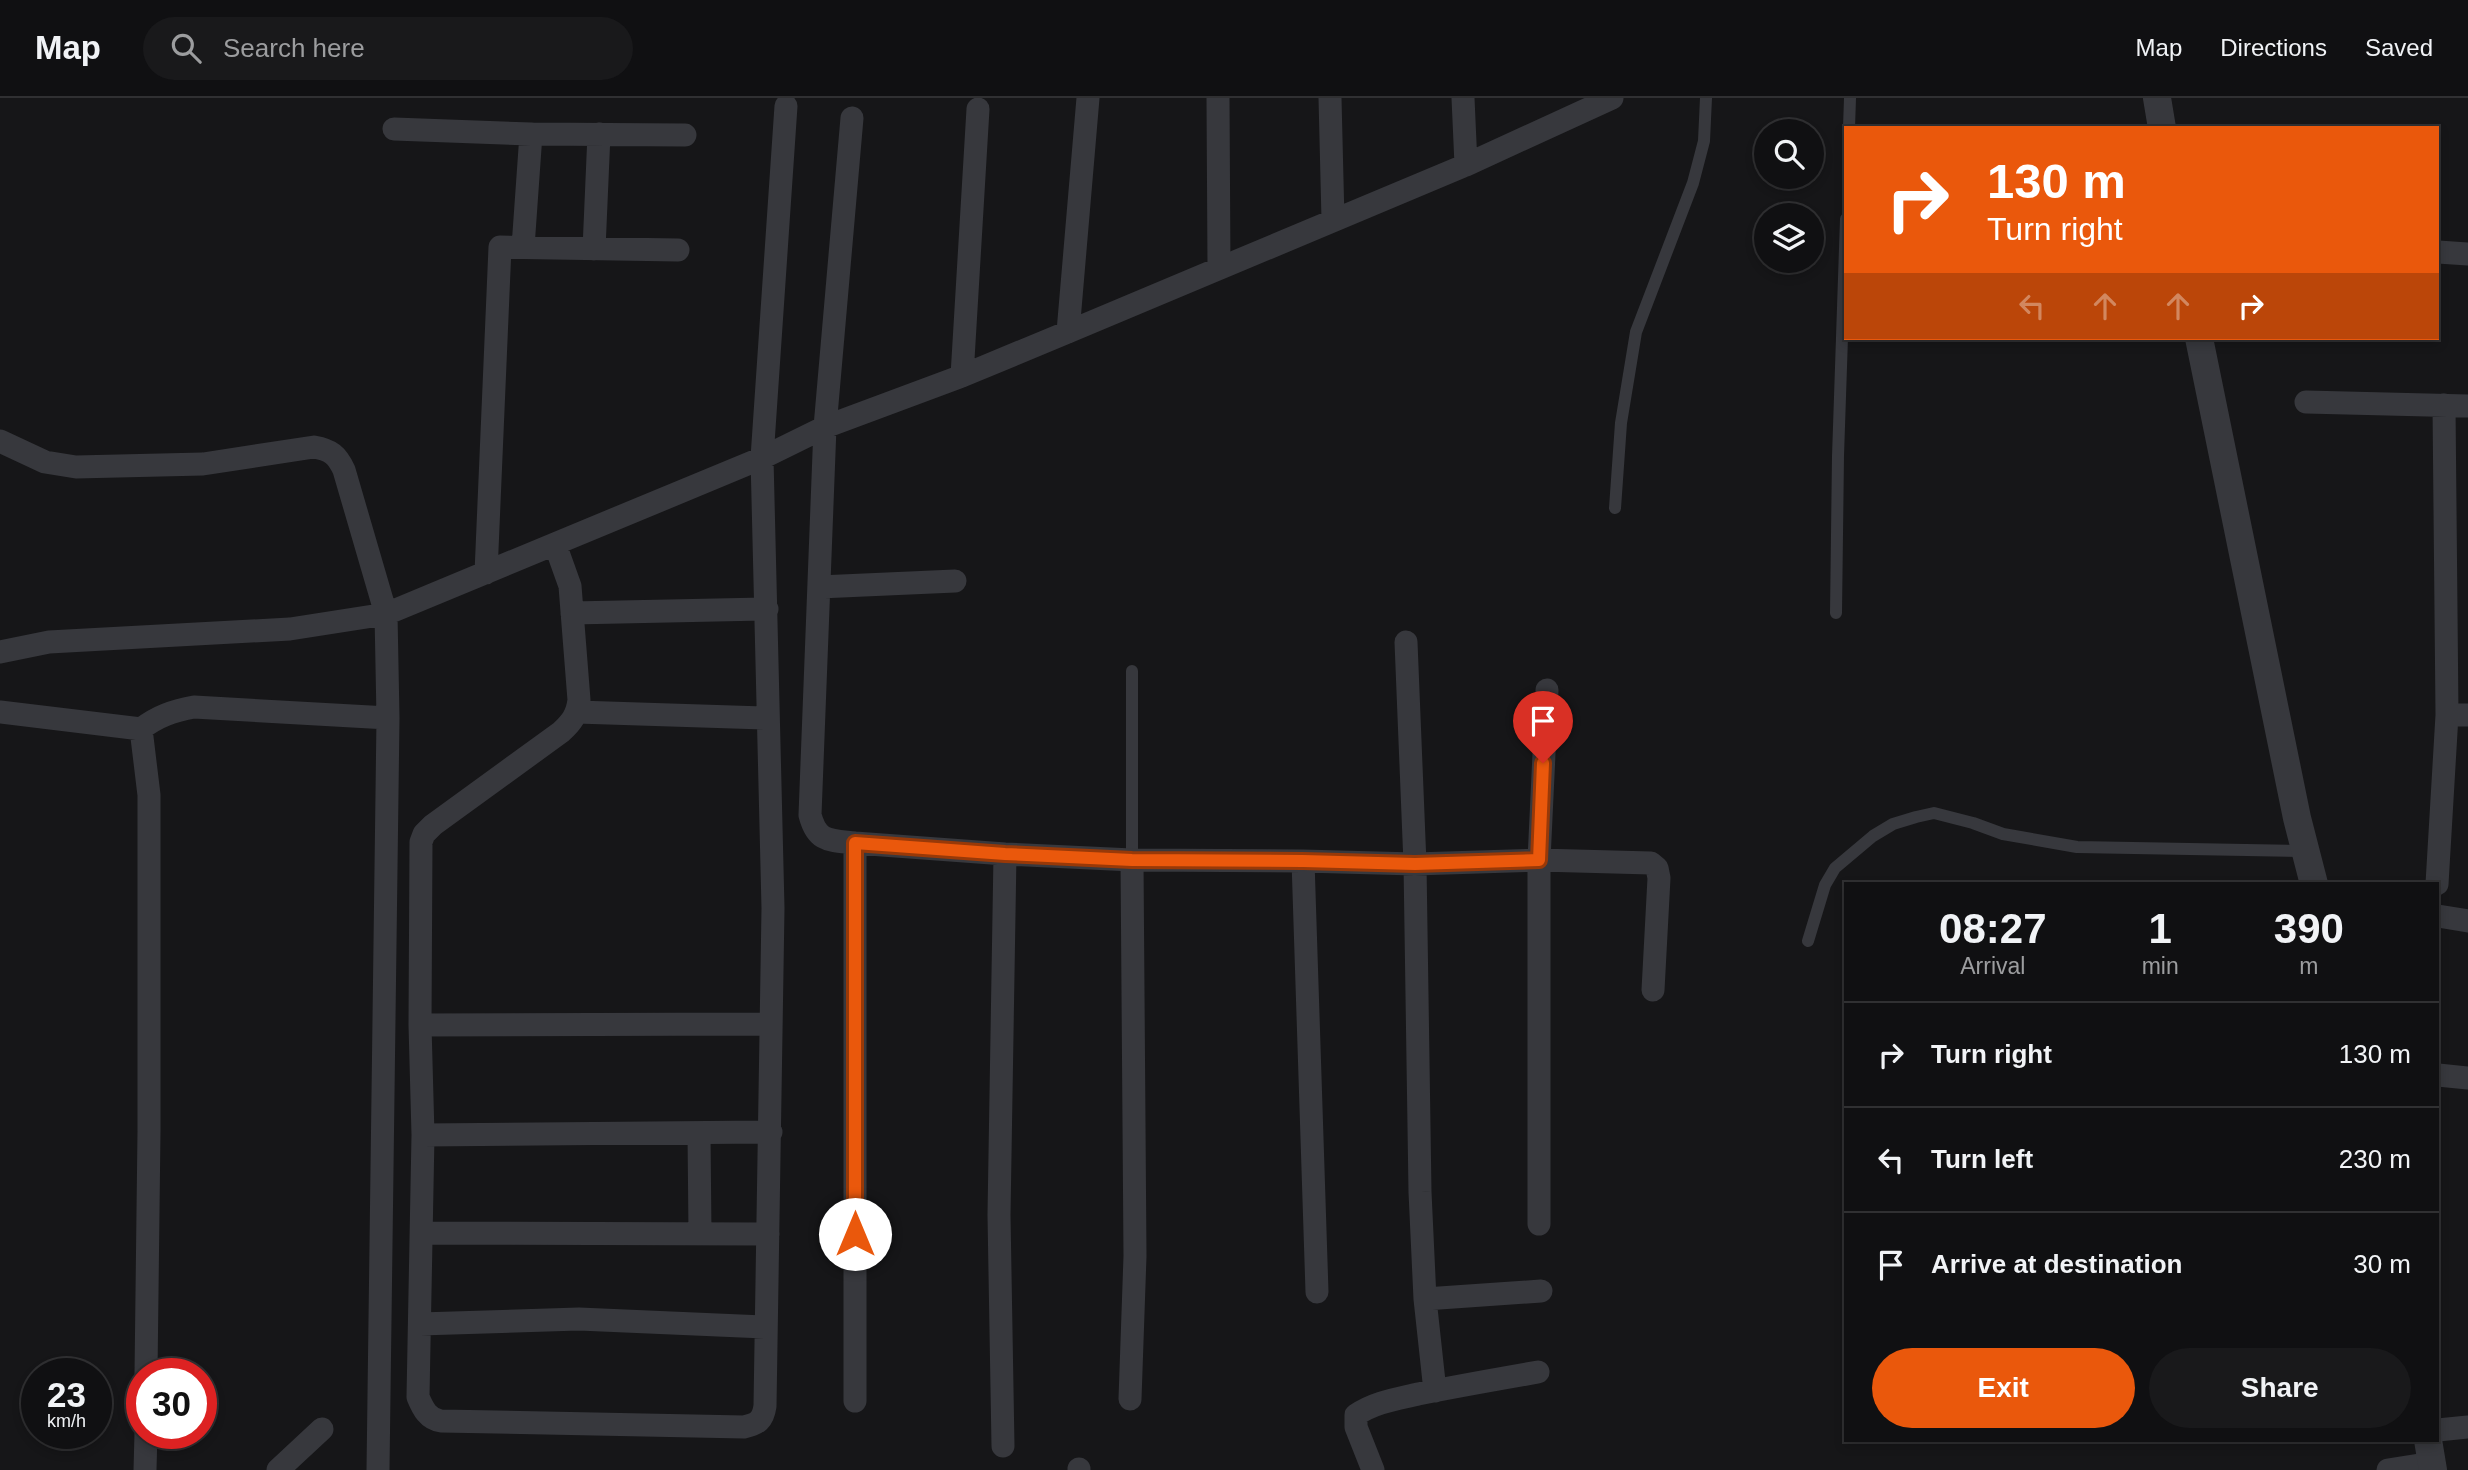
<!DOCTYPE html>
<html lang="en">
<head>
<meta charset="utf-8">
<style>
	:root { --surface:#101012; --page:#19191b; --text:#f1f3f6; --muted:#9c9d9f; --line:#303032; --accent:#ea580c }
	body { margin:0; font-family:Arial,sans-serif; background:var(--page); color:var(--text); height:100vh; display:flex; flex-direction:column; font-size:26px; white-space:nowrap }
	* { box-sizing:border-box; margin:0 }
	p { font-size:23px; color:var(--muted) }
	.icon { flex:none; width:38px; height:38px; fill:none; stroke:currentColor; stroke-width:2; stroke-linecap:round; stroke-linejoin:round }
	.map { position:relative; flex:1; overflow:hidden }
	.side { position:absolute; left:1844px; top:784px; width:595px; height:560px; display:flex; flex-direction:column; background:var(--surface); border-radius:0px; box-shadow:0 4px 10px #0003,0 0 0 2px var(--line) }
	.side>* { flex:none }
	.hud { position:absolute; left:1844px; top:28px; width:595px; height:214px; border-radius:0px; box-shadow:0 4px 10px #0003,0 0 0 2px var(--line); background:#ea580c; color:#fff; overflow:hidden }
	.controls { position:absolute; left:1754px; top:21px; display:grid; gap:14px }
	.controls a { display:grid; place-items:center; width:70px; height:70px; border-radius:50%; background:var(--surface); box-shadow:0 4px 10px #0003,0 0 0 2px var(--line); font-size:35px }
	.speed { position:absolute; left:21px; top:1260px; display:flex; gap:14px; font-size:35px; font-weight:700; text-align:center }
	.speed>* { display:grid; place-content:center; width:91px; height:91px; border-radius:50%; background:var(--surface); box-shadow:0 4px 10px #0003,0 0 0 2px var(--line); line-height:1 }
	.speed small { font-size:18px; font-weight:400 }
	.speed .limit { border:10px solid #d22; background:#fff; color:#111 }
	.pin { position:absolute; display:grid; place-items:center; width:60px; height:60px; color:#fff; margin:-72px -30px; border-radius:50% 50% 50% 0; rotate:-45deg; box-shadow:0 0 7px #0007 }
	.pin .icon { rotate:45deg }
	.me { position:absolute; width:77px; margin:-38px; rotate:0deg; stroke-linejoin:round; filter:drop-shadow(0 0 5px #0008) }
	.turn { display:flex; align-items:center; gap:24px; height:147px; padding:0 28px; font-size:32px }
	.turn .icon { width:91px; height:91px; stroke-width:2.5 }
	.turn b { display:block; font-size:49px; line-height:60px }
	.lanes { display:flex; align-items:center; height:66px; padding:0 28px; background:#0003; justify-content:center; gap:35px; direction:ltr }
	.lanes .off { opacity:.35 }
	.eta { display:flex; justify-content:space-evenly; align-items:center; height:119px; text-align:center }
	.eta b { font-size:42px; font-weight:800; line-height:49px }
	.cta { display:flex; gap:14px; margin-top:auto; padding:14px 28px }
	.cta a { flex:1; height:80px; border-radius:42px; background:var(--accent); color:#fff; font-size:28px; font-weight:800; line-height:80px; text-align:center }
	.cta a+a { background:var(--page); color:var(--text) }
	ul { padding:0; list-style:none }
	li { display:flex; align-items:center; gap:21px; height:105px; padding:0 28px; border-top:2px solid var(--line) }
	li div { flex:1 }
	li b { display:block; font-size:26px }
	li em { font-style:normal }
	header { display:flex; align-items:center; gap:42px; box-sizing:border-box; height:98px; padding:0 35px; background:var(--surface); border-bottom:2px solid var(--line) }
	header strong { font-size:33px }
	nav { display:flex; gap:38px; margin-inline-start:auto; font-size:24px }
	.search { width:490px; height:63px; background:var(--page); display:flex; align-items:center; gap:18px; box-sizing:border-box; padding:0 24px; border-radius:38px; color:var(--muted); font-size:26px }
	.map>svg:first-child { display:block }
</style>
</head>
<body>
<header>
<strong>Map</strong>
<div class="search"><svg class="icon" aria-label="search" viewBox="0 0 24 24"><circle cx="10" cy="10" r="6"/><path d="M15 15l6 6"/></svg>Search here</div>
<nav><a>Map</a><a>Directions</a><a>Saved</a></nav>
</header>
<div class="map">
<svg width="2468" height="1372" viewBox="0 0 2468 1372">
	<rect width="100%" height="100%" fill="#161618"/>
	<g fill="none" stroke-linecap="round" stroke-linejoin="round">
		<!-- service -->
		<path stroke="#37383d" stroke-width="12" d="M1849,30L1850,0
			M1615,410L1621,325L1636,234L1693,85L1704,43L1706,0
			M1836,515L1838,358L1846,121
			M1132,573V762
			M1808,843L1825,787L1835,770L1873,738L1893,726L1916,719L1934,715L1973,725L2003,736L2077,749L2305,753"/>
		<!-- minor -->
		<path stroke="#37383d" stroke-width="23" d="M1218,0L1219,170
			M1330,0L1333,122
			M1463,0L1466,67
			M852,20L825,329L810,717C817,744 829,742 855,745L1005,756L1132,762L1303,763L1415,766L1539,762L1651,765L1657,770L1659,780L1653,892
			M394,31L531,36L685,37
			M523,149L531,36
			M594,151L599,36
			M2438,154L2468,156
			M1068,234L1088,0
			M962,278L978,11
			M2306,304L2468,308
			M0,343L45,364L76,369L203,366L314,349C331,352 337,357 344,372L386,516L388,620L378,1372
			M555,446L570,488L579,602C577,617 572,624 561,634L433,727L424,736L421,744L420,927L423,1037L418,1299C423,1311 428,1321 441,1323L744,1329C758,1326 763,1322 765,1308L773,810L762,360L786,8
			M486,475L500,149L678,152
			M819,489L955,483
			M572,515L767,511
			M1406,544L1415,766L1420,1094L1425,1201L1435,1293
			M0,554L49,544L290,531L386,516L762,360L825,329L962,278L1068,234L1466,67L1612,0
			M0,614L141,631L149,697V1033L146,1276
			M577,614L767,620
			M2447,617H2468
			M141,631C158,618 173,613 194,609L388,620
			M855,745V1303
			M1303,763L1317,1194
			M2437,786L2447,617L2444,307
			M2438,818L2468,823
			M420,927L771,926
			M2438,977L2468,980
			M699,1035L700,1136
			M423,1037L771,1034
			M1539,1126V762L1547,592
			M422,1135L768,1136
			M1425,1201L1541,1193
			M420,1226L579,1221L766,1229
			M1130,1301L1135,1158L1132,762
			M2438,1332L2468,1329
			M1003,1348L999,1117L1005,756
			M1079,1371V1372
			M145,1372L146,1335
			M278,1372L322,1331
			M1373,1372L1356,1329V1317C1375,1304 1397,1301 1418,1296C1458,1288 1498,1281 1538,1274
			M2388,1372L2432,1365"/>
		<!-- tertiary -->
		<path stroke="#37383d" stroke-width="28" d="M2157,0L2162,30
			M2199,240L2297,720L2314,786
			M2428,1342L2433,1372"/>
	</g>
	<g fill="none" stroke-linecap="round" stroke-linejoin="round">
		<defs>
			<path id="route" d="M855,1136V745L1005,756L1132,762L1303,763L1415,766L1539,762L1543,665"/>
		</defs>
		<!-- route casing -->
		<use href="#route" stroke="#983908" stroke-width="18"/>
		<!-- route -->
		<use href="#route" stroke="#ea580c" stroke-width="12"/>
	</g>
</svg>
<div class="controls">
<a><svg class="icon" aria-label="search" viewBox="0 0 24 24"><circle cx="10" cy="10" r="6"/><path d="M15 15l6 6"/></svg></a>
<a><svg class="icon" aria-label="layers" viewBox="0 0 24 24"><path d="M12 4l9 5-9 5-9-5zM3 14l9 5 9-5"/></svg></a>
</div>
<div class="speed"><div>23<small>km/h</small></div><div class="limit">30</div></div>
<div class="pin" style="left:1543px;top:665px;background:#d93025"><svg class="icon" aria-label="arrive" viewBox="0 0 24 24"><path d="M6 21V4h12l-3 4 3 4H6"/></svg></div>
<svg class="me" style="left:855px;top:1136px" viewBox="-20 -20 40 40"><circle r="19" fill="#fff"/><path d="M0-13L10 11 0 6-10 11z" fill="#ea580c"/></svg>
<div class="hud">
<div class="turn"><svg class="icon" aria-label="right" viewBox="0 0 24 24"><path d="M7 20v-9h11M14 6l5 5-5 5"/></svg><div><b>130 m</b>Turn right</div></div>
<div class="lanes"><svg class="icon off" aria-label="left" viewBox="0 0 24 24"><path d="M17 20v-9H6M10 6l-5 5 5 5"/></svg><svg class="icon off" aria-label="ahead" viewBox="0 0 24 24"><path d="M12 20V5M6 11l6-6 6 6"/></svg><svg class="icon off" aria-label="ahead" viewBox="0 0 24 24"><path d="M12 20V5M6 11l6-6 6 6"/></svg><svg class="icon" aria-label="right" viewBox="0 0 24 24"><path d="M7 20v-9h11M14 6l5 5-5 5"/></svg></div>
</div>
<section class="side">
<div class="eta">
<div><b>08:27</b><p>Arrival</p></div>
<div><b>1</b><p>min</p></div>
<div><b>390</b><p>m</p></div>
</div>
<ul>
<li><svg class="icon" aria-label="right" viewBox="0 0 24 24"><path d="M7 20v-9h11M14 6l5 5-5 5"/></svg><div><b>Turn right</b></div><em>130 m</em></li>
<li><svg class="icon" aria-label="left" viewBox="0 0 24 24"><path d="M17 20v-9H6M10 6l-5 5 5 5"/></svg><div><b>Turn left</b></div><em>230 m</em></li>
<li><svg class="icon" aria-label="arrive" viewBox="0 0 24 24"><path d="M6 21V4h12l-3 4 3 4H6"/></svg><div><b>Arrive at destination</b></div><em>30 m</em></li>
</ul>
<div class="cta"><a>Exit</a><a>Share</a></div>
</section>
</div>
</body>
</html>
